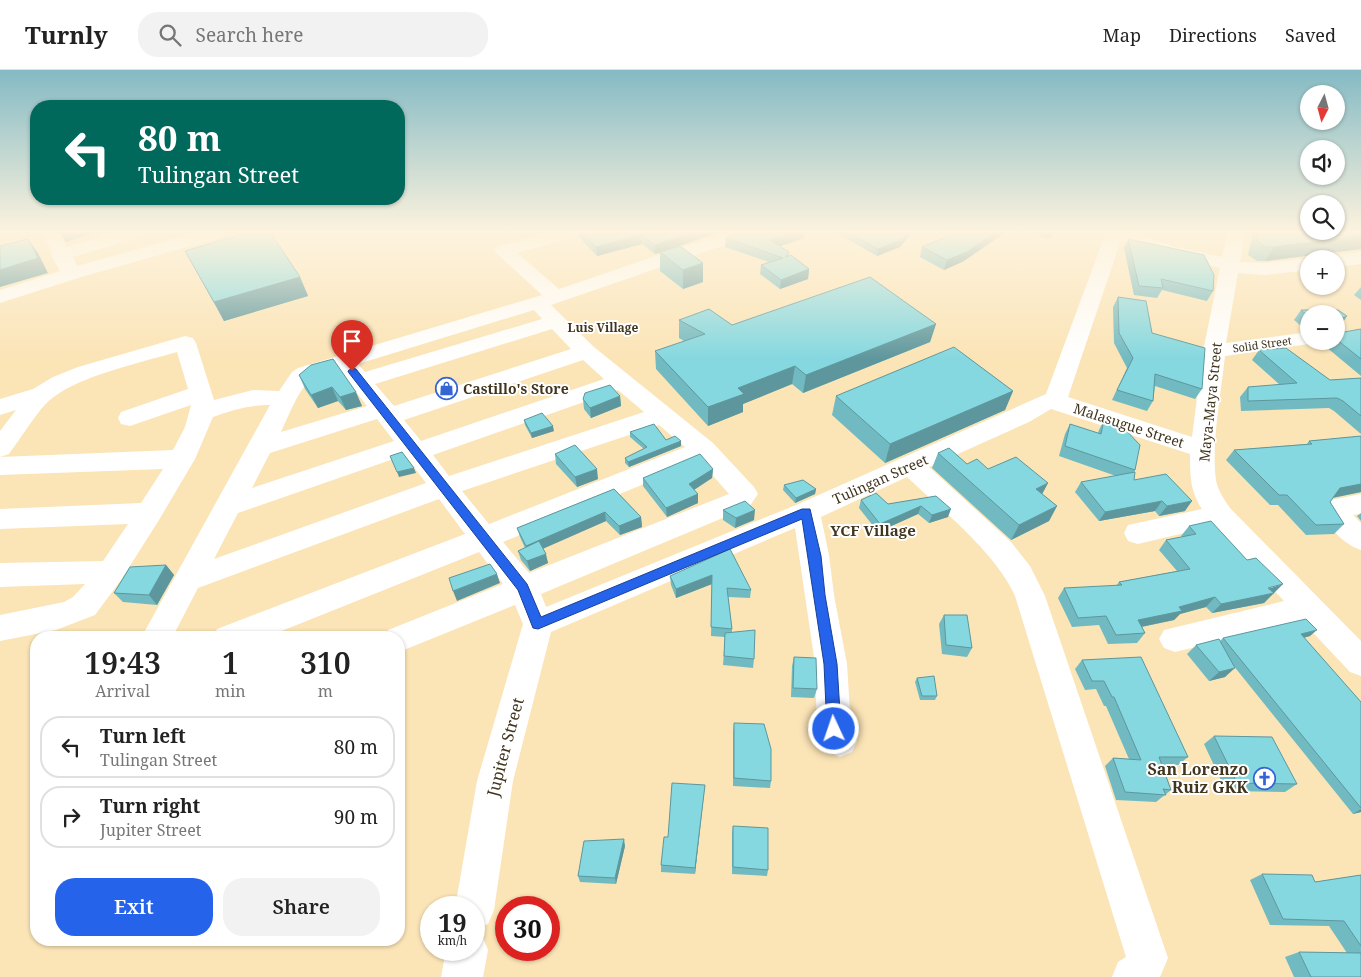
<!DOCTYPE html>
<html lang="en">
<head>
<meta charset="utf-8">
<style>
	:root { --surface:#fff; --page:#f2f2f2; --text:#222; --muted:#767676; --line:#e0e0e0; --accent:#2563eb }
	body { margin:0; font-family:"Noto Serif",serif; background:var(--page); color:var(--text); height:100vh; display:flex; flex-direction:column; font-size:19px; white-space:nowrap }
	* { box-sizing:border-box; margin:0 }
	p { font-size:16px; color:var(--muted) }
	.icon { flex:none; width:28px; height:28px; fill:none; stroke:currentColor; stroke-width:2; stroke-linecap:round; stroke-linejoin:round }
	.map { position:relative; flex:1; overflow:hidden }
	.drawer { position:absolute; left:30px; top:561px; width:375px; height:315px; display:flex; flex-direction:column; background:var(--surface); border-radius:20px; box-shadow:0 1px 4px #0004 }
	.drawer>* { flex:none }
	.guide { position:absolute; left:30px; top:30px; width:375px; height:105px; border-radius:20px; box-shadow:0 1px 4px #0004; background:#00695c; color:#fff; overflow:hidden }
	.needle { width:32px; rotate:186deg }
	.buttons { position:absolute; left:1300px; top:15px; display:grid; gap:10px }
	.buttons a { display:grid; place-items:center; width:45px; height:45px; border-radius:50%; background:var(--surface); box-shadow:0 1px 4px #0004; font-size:25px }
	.speed { position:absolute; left:420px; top:826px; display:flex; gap:10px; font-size:25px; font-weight:700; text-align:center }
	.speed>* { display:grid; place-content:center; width:65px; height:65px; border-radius:50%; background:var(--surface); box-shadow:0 1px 4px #0004; line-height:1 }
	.speed small { font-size:12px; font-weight:400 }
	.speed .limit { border:8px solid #d22; background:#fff; color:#111 }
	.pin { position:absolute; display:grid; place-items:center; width:42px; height:42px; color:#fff; margin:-51px -21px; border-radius:50% 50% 50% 0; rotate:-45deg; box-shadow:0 0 5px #0007 }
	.pin .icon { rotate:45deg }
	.me { position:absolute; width:55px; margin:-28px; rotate:357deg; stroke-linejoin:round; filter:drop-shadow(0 0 4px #0008) }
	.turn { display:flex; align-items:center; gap:18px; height:105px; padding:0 25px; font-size:22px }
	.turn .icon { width:65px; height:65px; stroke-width:2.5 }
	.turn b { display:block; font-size:35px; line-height:42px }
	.eta { display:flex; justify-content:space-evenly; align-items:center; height:85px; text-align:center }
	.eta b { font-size:30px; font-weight:600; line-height:35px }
	.action { display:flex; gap:10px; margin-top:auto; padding:10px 25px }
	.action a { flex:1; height:58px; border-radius:20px; background:var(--accent); color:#fff; font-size:20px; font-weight:600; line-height:58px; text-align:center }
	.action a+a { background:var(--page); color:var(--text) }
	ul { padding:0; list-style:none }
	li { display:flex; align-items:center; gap:15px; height:62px; margin:0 10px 8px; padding:0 15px; border:2px solid var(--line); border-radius:20px }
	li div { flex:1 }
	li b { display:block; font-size:19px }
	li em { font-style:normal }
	header { display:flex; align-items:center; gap:30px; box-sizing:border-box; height:70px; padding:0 25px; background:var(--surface); border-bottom:1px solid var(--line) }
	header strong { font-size:24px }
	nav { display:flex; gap:28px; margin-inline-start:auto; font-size:18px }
	.search { width:350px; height:45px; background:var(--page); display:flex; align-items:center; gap:12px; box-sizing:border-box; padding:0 18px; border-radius:20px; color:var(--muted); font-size:19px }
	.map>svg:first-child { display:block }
</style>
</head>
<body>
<header>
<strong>Turnly</strong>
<div class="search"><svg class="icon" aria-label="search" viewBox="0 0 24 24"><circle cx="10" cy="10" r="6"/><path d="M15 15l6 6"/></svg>Search here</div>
<nav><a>Map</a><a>Directions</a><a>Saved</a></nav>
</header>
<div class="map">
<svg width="1361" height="907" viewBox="0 0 1361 907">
	<rect width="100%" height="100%" fill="#fbe4b6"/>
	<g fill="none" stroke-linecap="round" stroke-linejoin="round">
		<!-- minor -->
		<path fill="#fff" fill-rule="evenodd" d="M42,162H60L67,177L115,162H145L142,166L73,187L77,196L198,162H228L225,166L78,208L0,233V220L60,201L51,185L52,183Z
			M550,162H581L578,166L517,183L559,219L726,162H754L751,166L551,235L594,277L713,373L754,417L758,424L749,437L541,524L546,537L796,435L1046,324L1106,162H1134L1172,176L1222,187L1227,162H1245L1240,192L1265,193L1309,188L1311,189H1309V200L1265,205L1238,203L1226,273L1309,262V271H1318L1309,274L1225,286C1221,324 1211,374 1216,410C1218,421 1224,429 1230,438L1361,571V606L1350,602L1303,552L1175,582L1164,578L1159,569L1164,560L1284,531L1214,456L1138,474L1128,471L1124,463L1128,455L1202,439C1190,421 1190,405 1190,384L1051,339L1029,352L929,397L1011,472L1030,496L1045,526L1168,888L1160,907H1112L1118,892L1126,887L1015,526C996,483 942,440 907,407L821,447L829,485L834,525L847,594L851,657L857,671L852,682L840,687L828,682L817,659L815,594L795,458L551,562L513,711L494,840L488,854L474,860V838H455L477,711L523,554L515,535L399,582V568H384L388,560L503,514L479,482L264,568H213L217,559L465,464L439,429L198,518L172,568H141L270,335C250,335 232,340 213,347L195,389L159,450L121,510L95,545L56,560L0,571V545L64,532L73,527L85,514L0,517V493L103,491L128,454L0,459V439L141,433L163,399L0,405V387L173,380L185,357L191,335L130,356L121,354L118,348L121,342L188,319L177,282C140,293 81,305 51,329C39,338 19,371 9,384L0,387V361L16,340L0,345V329L33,319L53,307L78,297L185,266L193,268L196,273L214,330L253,320L279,321L292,302L298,298L542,225L494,181L496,177ZM1121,170L1159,184L1220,198L1203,281L1192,367L1068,327ZM534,240L542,249L365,302L358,294ZM552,259L571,279L394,336L375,314ZM583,290L604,309L421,371L404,350ZM339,300L367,336L281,362C288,348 299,316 313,309C321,304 331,303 339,300ZM618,320L644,342L449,406L433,385ZM377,349L394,371L252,418L270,383ZM659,355L685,377L489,454L462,421ZM405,385L426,413L214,489L238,443ZM700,391L729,424L529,503L503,472Z
			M1361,182V194L1336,197V189H1328L1336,185Z
			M1361,424V444L1353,445L1361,453V480C1343,474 1329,458 1322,441L1331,430Z
			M474,862L482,865L488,880L483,907H441L446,880H474Z"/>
	</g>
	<!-- wall -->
	<path fill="#72bac1" d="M579,162H719L680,176L703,212L683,219L660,201V183L655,184L642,174L597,186L579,167Z
		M835,162H912L900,177L877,186Z
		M1031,162H1056L1047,169Z
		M1253,162H1361V179L1265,191H1257L1248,185Z
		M726,168H804L780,176L789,182L788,186L809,199L808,209L780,219L760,204L761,195L769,192L725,177Z
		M1128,169L1213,221L1207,231L1162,220L1157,228L1134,225L1124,178Z
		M922,177L964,191L944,200L920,187Z
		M185,181L300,207L308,226L224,251Z
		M1361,217V230L1354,225Z
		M1118,227L1152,263L1202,319L1195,329L1155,316L1153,331L1147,341L1112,330L1127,298L1114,273L1113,237Z
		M1301,240H1338L1347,246L1342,253V260L1344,262L1361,259V306L1319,271H1336V244H1309V261L1306,260L1294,250Z
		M679,250L732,255L936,254L930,272L803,323L792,314L743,334V342L708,356L656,299L655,281L684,271L679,268Z
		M1259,280L1330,310L1361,308V364L1334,341L1329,338L1241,341L1240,327L1248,317L1280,315L1252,290Z
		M333,289L362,336L346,340L338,331L318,338L305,319L299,305Z
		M1013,321L1005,340L885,393L832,345L836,326Z
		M620,326L621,336L591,348L584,339L583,329Z
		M524,350L554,361L532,368L525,355Z
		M1104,350L1135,400L1134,403V410L1185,441L1159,446L1155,441L1099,451L1075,422L1081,412L1116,406L1059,386L1065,364L1070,354L1098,363L1099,360Z
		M630,362L666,370L681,376L629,397L625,393V388L644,379L630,367Z
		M1361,366V423V422L1333,428L1330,432L1344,454L1334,464L1306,465L1278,435H1270L1226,390L1234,380L1307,374L1309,371Z
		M938,383L967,394L1048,413L1042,424L1057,436L1049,451L1011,470L932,398Z
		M555,384L598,409L577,417L556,394Z
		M713,399L712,408L694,420L698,424V433L667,447L643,416V408Z
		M784,415L816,419L815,424L795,433L783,420Z
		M614,419L641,447L642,457L620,465L606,451L543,478L548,493L530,501L521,490L518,481L525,478L520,467L517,458Z
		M936,426L948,447L929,453L918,444L878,462L859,438L861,430L888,434Z
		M723,440L754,450L735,458L723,450Z
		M1361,443V451L1357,446Z
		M1189,456L1273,523L1264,533L1212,543L1206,537L1180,544L1174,550L1142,557L1145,563L1137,573L1108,574L1099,555L1072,557L1058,528L1064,518L1116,516L1119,512L1177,501L1159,480L1166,470L1182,467L1181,466Z
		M166,495L174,505L157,535L123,532L114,523Z
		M670,506L751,520L750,528L728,527L732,559V563L754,589L753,598L723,595L725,567L711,566L712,514L676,528L671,515Z
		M944,545L972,578L967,587L942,584L939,554Z
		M1310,566L1304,568L1361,632V742L1353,744L1233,595L1225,607L1209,611L1187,584L1196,575L1220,571L1223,568Z
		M794,587L817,619L814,628L791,627L792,596Z
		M1082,590L1188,687L1178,695H1162L1171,720L1156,732L1116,730L1105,696L1113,688L1129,689L1106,636H1104L1096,619L1085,620L1075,599Z
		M917,608L937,626L935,630H920L915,612Z
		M734,653L771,711L770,718L733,716V662Z
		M1214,666L1297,714L1285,722L1226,721L1204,674Z
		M704,723L695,804L661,802V795L668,767Z
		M733,756L768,800L767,806L732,804V763Z
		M625,776L616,814L580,812L578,806Z
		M1262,804L1315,812L1361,805V907H1294L1285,887L1299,882L1347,883L1329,856L1270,855L1250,810Z"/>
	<!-- shaded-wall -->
	<path fill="#5d979d" d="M60,162H97L66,172Z
		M692,162H719L655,184V175Z
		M795,162H805L804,168L769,180L770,170Z
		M908,162H912L900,177L877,186L878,179Z
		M996,162H1006L964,191L944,200L947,190Z
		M1049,162H1056L1047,169Z
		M641,165L642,174L597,186L596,177Z
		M1361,166V179L1265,191L1274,177Z
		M28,169L38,183L48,203L0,217V200Z
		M703,193V212L683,219V200Z
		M809,199L808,209L780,219L781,210Z
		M300,207L308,226L224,251L214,232Z
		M1347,246L1340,256L1342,248Z
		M936,254L930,272L803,323L806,305Z
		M795,296L792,314L743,334V342L708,356V337L738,318Z
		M332,317L338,331L318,338L311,325Z
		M1013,321L1005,340L885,393L890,374Z
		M356,322L362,336L346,340L340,327Z
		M620,326L621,336L591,348L590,338Z
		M553,356L554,361L532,368L531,363Z
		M681,371V376L629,397L628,392Z
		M414,398L416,403L399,407L397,402Z
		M597,399L598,409L577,417L575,407Z
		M713,399L712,408L689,423V414Z
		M1048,413L1040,428L1036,419Z
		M1361,414V422L1331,428L1340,418Z
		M816,419L815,424L795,433L796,428Z
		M698,424V433L667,447L666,438Z
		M1162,431L1155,441L1099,451L1105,442Z
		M1192,431L1185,441L1159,446L1167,436Z
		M921,436L918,444L878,462L880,454Z
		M1057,436L1049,451L1011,470L1019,455Z
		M951,439L948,447L929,453L932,445Z
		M755,440L754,450L735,458L736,448Z
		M605,442L606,451L529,485L526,476Z
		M641,447L642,457L620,465L619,456Z
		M546,484L548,493L530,501L527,491Z
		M166,495L174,505L157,535L149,525Z
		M497,504L500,513L457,531L453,521Z
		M712,505V514L676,528V519Z
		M1283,514L1264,533L1212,543L1221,534Z
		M1215,527L1206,537L1180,544L1174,550L1130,559L1138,550L1179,537Z
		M1317,560L1310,566L1294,570L1301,564Z
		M1235,598L1225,607L1209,611L1219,602Z
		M705,715L704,723L695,804V798Z
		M1361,739V742L1353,744Z
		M624,769L625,776L616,814L615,808Z"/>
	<!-- building -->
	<path fill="#85d8e0" stroke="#5d979d" d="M249,162H270L300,207L214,232L185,181Z
		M582,162H692L655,175L641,165L596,177Z
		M741,162H795L770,170L789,182L786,187L791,185L809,199L781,210L761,195L783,188L726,168Z
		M848,162H908L902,170L878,179Z
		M958,162H996L967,182L947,190L922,177Z
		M1259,162H1361V166L1274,177H1266L1257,171Z
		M28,169L38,188L0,200V176Z
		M1128,169L1204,185L1214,205L1213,221L1161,209L1163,218L1139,216Z
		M680,176L703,193L683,200L660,182Z
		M870,207L936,254L806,305L795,296L738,318L744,324L708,337L655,281L705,264L679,250L709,239L732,255Z
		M1118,227L1146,231L1152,263L1205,278L1202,319L1155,304L1153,331L1117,320L1133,288L1119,263Z
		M1301,240H1338L1347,246L1342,248V260L1344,262L1361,259V289L1336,269V244H1309V247Z
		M954,277L1013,321L890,374L836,326Z
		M1286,278L1330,310L1361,308V346L1343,331L1337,328L1248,331V317L1297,313L1259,280Z
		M333,289L356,322L340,327L332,317L311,325L299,305L311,295Z
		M610,315L620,326L590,338L583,329L585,323Z
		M542,343L553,356L531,363L524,350Z
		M1104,350L1121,355L1140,375L1135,400L1065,376L1070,354L1101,364Z
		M654,354L666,370L675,366L681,371L628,392L625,388L647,377L630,362Z
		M1361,366V414L1340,418L1330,432L1344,454L1316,455L1287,425H1279L1234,380L1312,374L1309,371Z
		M575,375L597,399L575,407L555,384Z
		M949,378L967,394L977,389L988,399L1016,387L1048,413L1036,419L1057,436L1019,455L938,383Z
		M402,382L414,398L397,402L390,386Z
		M700,384L713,399L689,414L698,424L666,438L643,408Z
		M1135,402L1134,410L1166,404L1192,431L1167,436L1162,431L1105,442L1081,412Z
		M803,410L816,419L796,428L784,415Z
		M614,419L641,447L619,456L605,442L526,476L517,458Z
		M876,423L888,434L936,426L951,439L932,445L921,436L880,454L861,430Z
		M745,431L755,440L736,448L723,440Z
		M1211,451L1247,490L1256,488L1283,514L1268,518L1274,523L1221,534L1215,527L1179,537L1182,541L1138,550L1145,563L1116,565L1106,546L1078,548L1064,518L1122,515L1119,512L1190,499L1166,470L1196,464L1189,456Z
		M539,471L546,484L527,491L518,481Z
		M730,479L751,520L727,518L732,559L711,557L712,505L676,519L670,506Z
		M490,494L497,504L453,521L449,508Z
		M166,495L149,525L114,523L130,497Z
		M944,545H967L972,578L946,575Z
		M1306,549L1317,560L1301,564L1361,632V738L1223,568Z
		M755,560L754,589L724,586L725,563Z
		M1219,569L1235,598L1219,602L1196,575Z
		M794,587L816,588L817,619L793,618Z
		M1141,587L1188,687H1159L1171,720L1163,719L1166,725L1125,722L1113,688L1141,690L1114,627H1112L1104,611H1092L1082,590Z
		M934,606L937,626H922L917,608Z
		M734,653L764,654L771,679V711L734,708Z
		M1214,666L1272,667L1297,714L1237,713Z
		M672,713L705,715L695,798L661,795L664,767H668Z
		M733,756L768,758V800L733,797Z
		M624,769L615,808L578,806L584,771Z
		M1262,804L1312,805L1315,812L1361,805V876L1344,851L1283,849Z
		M1299,882L1361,883V907H1311Z"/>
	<!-- sky -->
	<linearGradient id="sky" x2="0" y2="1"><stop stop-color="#84bac4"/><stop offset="0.56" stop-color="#fdf3de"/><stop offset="1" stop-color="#fdf3de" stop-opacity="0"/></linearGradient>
	<rect width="1361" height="289" fill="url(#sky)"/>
	<!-- route -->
	<path fill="#2563eb" stroke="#184099" d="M352,298L356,299L527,514L541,547L802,439H810L821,486L825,525L837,594L841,659L839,664L834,666L829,664L827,659L824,594L802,449L538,559L533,558L518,520L349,303L348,301Z"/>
	<!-- icons -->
	<defs>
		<symbol id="shop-ring" viewBox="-11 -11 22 22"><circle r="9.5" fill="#fff" stroke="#3564d4" stroke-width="1.5"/><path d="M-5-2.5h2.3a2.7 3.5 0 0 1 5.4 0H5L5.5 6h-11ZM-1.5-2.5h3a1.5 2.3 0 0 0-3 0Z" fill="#3564d4"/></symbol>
		<symbol id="church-ring" viewBox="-11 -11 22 22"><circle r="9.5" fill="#fff" stroke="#3564d4" stroke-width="1.5"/><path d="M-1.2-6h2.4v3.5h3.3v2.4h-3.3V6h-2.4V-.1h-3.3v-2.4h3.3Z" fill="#3564d4"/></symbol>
	</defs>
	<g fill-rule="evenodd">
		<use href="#shop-ring" x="434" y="306" width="25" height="25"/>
		<use href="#church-ring" x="1252" y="696" width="25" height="25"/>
	</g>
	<g text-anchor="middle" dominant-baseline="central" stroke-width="4" stroke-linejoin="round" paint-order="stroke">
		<!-- far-street labels -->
		<g font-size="11" fill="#41351e" stroke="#fff">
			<text transform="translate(1262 274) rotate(-8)">Solid Street</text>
		</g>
		<!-- far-neighbourhood labels -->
		<g font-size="12" font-weight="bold" fill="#41351e" stroke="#fff">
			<text x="603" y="257">Luis Village</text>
		</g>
		<!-- poi labels -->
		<g font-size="14" font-weight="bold" fill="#41351e" stroke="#fff" text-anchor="start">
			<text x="463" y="318">Castillo's Store</text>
		</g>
		<!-- street labels -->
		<g font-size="14" fill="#41351e" stroke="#fff">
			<text transform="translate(1210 332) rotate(-84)">Maya-Maya Street</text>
			<text transform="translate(1129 355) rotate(18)">Malasugue Street</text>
			<text transform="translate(880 409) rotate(-24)">Tulingan Street</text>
		</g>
		<!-- neighbourhood labels -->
		<g font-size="15" font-weight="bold" fill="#41351e" stroke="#fff">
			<text x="873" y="460">YCF Village</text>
		</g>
		<!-- near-street labels -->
		<g font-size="16" fill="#41351e" stroke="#fff">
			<text transform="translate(505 677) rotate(-75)">Jupiter Street</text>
		</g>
		<!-- near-poi labels -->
		<g font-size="16" font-weight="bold" fill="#41351e" stroke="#fff" text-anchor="end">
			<text x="1248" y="699">San Lorenzo<tspan x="1248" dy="18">Ruiz GKK</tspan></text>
		</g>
	</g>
</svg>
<div class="buttons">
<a><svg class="needle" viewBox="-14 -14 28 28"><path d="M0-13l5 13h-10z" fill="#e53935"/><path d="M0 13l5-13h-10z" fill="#767676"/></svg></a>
<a><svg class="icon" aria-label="sound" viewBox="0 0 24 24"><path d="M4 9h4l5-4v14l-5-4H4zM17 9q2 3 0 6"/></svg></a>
<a><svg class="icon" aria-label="search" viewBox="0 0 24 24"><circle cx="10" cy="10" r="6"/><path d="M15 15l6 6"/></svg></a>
<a>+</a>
<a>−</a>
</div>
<div class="speed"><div>19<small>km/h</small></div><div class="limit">30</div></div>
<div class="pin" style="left:352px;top:301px;background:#d93025"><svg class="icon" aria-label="arrive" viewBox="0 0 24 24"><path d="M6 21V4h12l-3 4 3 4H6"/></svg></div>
<svg class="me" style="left:834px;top:659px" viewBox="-20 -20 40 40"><circle r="17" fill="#2563eb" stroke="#fff" stroke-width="3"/><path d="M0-11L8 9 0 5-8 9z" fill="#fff"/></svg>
<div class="guide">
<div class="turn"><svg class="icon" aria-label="left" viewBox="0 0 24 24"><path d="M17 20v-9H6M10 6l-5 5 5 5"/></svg><div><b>80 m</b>Tulingan Street</div></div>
</div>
<section class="drawer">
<div class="eta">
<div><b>19:43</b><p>Arrival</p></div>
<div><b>1</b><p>min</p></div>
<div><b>310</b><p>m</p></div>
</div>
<ul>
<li><svg class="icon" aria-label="left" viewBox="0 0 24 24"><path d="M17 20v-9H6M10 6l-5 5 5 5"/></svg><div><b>Turn left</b><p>Tulingan Street</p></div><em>80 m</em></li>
<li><svg class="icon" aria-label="right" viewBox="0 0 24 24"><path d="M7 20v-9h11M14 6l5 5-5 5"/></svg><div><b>Turn right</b><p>Jupiter Street</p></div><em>90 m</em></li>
</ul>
<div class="action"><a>Exit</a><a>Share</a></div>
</section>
</div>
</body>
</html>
